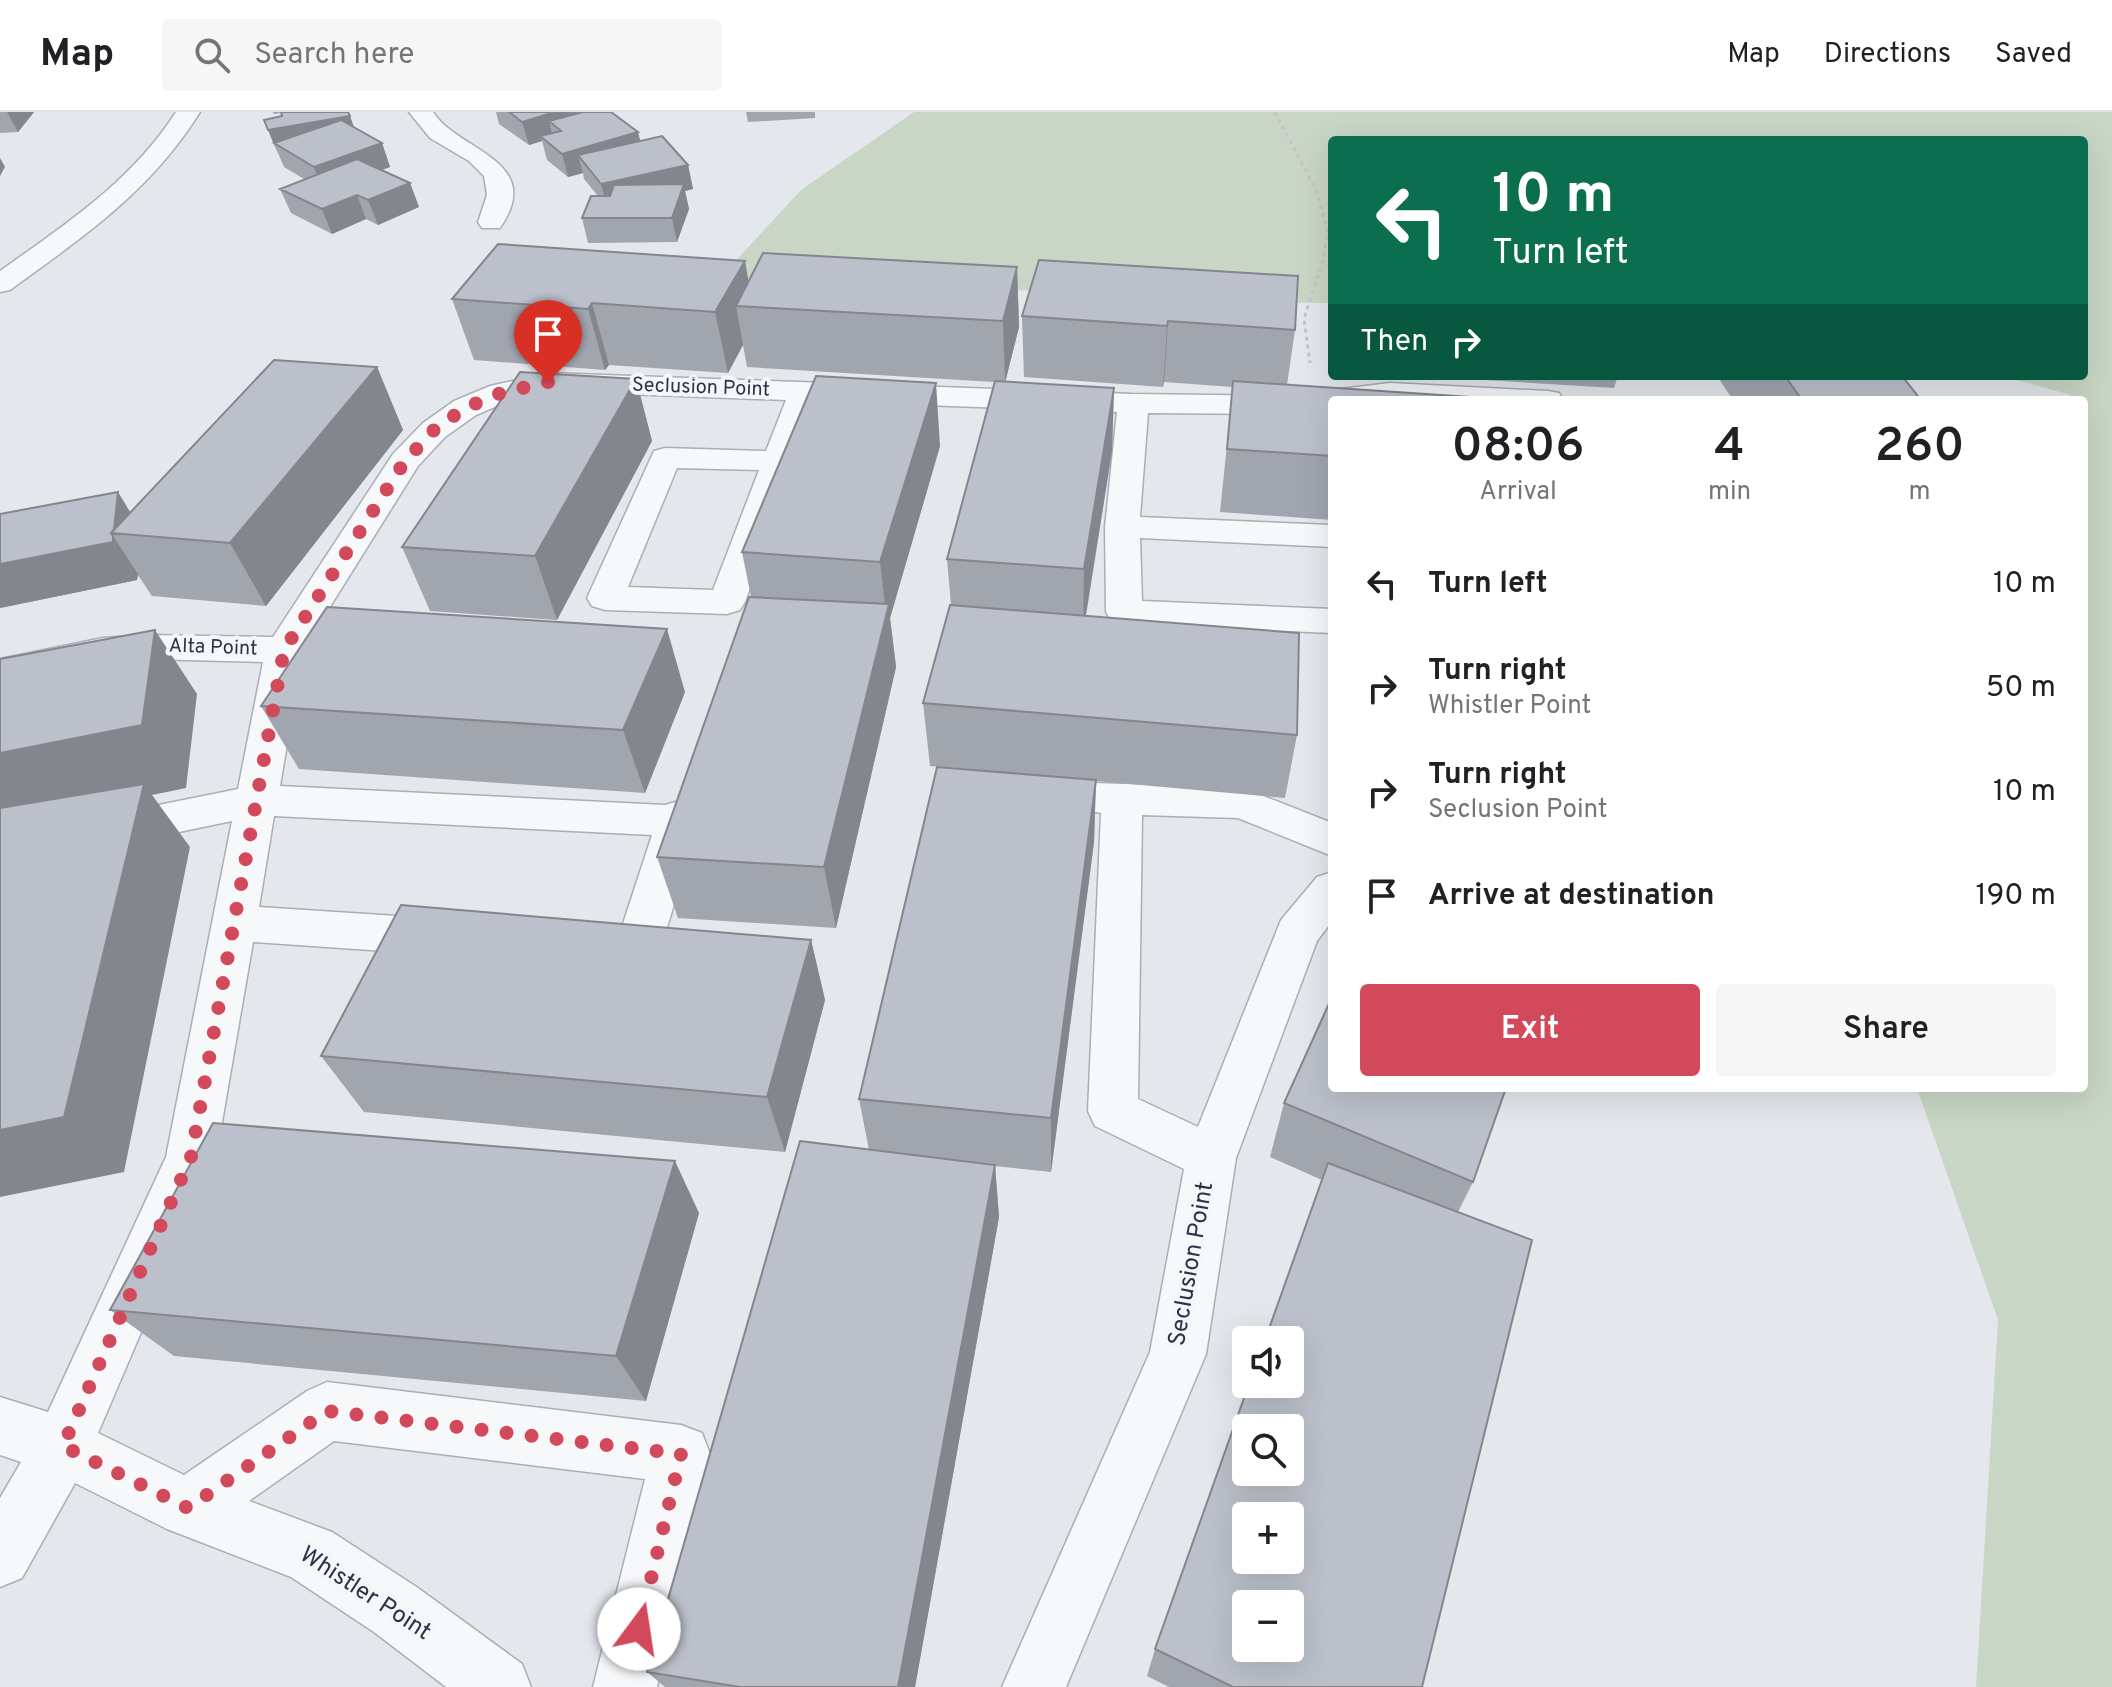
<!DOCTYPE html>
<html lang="en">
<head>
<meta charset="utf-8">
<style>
	:root { --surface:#fff; --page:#f6f6f6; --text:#202124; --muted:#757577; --line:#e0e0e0; --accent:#d1495b }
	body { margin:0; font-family:Overpass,sans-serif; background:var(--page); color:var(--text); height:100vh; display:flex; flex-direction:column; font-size:30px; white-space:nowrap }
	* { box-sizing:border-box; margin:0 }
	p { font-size:26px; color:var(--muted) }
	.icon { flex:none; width:44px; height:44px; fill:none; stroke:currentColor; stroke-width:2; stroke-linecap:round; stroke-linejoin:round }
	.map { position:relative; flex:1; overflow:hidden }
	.panel { position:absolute; left:1328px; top:284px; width:760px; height:696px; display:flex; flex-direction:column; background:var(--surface); border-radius:8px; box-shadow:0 8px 32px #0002 }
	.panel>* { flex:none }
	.guide { position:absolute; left:1328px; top:24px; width:760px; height:244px; border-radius:8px; box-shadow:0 8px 32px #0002; background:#0b6e4f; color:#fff; overflow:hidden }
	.tools { position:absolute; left:1232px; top:1214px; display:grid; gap:16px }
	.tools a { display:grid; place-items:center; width:72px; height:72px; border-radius:8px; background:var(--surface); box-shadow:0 8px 32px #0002; font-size:40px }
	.pin { position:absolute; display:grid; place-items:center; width:68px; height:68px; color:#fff; margin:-82px -34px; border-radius:50% 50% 50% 0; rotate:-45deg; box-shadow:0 0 8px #0007 }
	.pin .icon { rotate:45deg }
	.me { position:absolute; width:88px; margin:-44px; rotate:14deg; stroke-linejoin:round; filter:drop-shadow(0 0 6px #0008) }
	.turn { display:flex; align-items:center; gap:28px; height:168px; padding:0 32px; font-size:36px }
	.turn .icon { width:104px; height:104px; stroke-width:2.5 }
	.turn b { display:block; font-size:56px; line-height:68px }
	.then { display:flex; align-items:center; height:76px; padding:0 32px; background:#0003; gap:16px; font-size:30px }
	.eta { display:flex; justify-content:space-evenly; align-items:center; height:136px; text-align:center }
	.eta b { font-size:48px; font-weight:600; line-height:56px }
	.primary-button { display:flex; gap:16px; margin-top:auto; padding:16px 32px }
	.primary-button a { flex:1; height:92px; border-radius:8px; background:var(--accent); color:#fff; font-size:32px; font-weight:600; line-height:92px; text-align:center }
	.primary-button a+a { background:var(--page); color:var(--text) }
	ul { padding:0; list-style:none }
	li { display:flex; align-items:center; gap:24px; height:104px; padding:0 32px }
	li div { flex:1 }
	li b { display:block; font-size:30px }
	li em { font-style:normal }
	header { display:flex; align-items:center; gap:48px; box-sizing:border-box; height:112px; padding:0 40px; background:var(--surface); border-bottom:2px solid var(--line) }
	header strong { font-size:38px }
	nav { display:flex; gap:44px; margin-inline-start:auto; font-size:28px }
	.search { width:560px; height:72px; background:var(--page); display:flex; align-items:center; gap:20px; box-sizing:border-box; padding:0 28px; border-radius:8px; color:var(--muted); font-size:30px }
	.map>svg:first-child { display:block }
</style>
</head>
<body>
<header>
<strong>Map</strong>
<div class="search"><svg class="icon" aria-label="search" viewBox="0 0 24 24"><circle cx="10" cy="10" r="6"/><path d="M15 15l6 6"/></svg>Search here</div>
<nav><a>Map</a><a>Directions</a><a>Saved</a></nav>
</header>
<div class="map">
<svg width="2112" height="1575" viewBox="0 0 2112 1575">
	<rect width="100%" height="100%" fill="#e4e7ec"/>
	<!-- green -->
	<path fill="#c9d6c5" d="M914,0H2112V1575H1976L1998,1208L1917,976H2084V288H2069L2071,283L2002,264H2084V28H1332V191L1038,187L1037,179L718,168L801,78Z"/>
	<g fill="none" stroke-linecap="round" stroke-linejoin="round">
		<defs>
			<path id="minor" d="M176,0H200C150,80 84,124 10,178L0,180V159C66,112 132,69 176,0Z
				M409,0H433C457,39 547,48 500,116H482L478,110L487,83L484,64L469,49L430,26Z
				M548,261L1133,282L1283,284L1390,271L1548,279L1559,281L1563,288H1332V296L1283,302L1148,301L1140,405L1332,413V435L1140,426L1142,489L1332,497V521L1124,512L1111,508L1106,500L1105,415L1117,300L816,289L745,490L740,498L727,502L605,498L592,494L587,486L654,339L665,336L766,339L786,288L548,279L511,288L476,303L445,325L418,354L303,538L280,674L665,693L679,689L694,693L700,704L699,709L660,839L653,852L637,857L621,852L614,839L652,723L274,704L259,795L443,807L459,812L465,825L459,838L443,843L253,830L216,1045L98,1321L184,1363L307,1279L327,1270L681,1313L702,1321L710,1342L657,1575H593L645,1367L334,1329L249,1389L332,1420L418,1476L522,1552L531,1575H446L374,1520L291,1465L167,1417L75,1371L22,1466L0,1475V1386L21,1350L0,1343V1285L48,1300L166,1045L232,709L0,757V725L238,677L263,550L147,547L103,550L0,573V547L103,526L147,523L273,525L393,342L423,311L454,289L490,274ZM677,356L759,358L713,478L628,475Z
				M1094,671L1243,676L1332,711V744L1238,706L1142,703L1138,987L1198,1015L1281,808L1317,765L1332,760V809L1317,829L1236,1046L1206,1242L1066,1575H1002L1150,1240L1184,1057L1095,1014L1088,999L1101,701L1079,697L1073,686L1079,675Z"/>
		</defs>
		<!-- minor casing -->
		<use href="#minor" stroke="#a9aeb7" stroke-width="3"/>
		<!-- path -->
		<path stroke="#c2c5cb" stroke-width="3" stroke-dasharray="4 4" stroke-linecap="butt" d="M1275,0L1316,78L1328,119L1322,151L1304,207L1310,251"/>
		<!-- minor -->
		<use href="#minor" fill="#f7f8fa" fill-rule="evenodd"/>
	</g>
	<!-- wall -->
	<path fill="#a1a5ae" d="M0,0H34L18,20L0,21Z
		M273,0H348L354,16L382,31L390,55L382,58L410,71L419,95L378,113L366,107L332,122L291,101L280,77L304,67L284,55L268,18L282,4L281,1L274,2Z
		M496,0H611L640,29L688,53L693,77L685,79L689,97L677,130L588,131L582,106L598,84L584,67L583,61L568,65L547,48L542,29L529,33L499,12Z
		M746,0H815V6L748,10Z
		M1039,148L1295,218L1287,273L1332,288V408L1220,400L1233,275L1164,270L1163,275L1024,265L1022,204Z
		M1017,155L1019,215L1005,270L1114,276L1112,339L1086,504L1297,623L1285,686L1096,669L1094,730L1051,1060L995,1054L999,1105L915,1575H665L647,1560L869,1038L859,987L972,657L930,654L923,591L951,493L947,447L994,270L747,255L743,233L728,261L609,253L605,258L474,248L452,187L748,169Z
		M377,255L403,318L266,494L152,484L138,463L137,468L0,496L130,400Z
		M1421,264H1618L1614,276Z
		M1717,264H1902L1921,288H1733Z
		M636,267L652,329L557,508L430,499L402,435Z
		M940,334L890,506L896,555L836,816L678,806L657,745L751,485L742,440Z
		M685,580L645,681L299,657L261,594Z
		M811,828L825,888L785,1040L364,1000L321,944Z
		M1284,991L1473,1070L1458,1100L1422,1575H1169L1147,1564L1155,1537L1322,1068L1270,1045Z
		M699,1101L646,1289L174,1244L110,1198Z"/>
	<!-- shaded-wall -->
	<path fill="#83868d" d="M7,0H34L18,20Z
		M555,0H593L561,19L549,9L553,26L540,24L542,29L529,33L522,10Z
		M350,4L358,27L274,31L278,42L268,18Z
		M638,20L644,43H578L583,61L568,65L562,42Z
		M382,31L390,55L323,79L314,55Z
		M0,46L5,55L0,64Z
		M688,53L693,77L685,79L689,97L677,130L672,106L608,97L601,72Z
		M410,71L419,95L378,113L368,88Z
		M357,83L366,107L332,122L322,97Z
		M745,149L753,195L736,194L743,233L728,261L715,200Z
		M1017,155L1019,215L1005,271L1003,209Z
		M592,191L609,253L605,258L588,197Z
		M1168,209L1164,270L1163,275L1167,214Z
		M377,255L403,318L266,494L230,431Z
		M636,267L652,329L557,508L535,444Z
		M936,271L940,334L890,506L896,555L836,816L824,755L886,501L880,450Z
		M1114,276L1112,339L1083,520L1084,457Z
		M118,380L141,418L114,421Z
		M113,424L138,462L137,468L0,496V452Z
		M667,517L685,580L645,681L623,618Z
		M155,518L197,582L186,676L152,683L190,735L124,1060L0,1085V641Z
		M1096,668L1094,730L1051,1060V1006Z
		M811,828L825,888L785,1040L767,985Z
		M675,1049L699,1101L646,1289L616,1244Z
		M995,1053L999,1105L915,1575H898Z"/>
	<!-- building -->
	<path fill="#bbc0ca" stroke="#83868d" stroke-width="2" fill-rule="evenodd" d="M281,0H348L350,4L268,18L264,8L282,4Z
		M509,0H555L522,10Z
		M583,0H611L638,20L562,42L540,24L561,19L549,9Z
		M341,8L382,31L314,55L274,31Z
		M662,24L688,53L601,72L578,43Z
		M357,47L410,71L368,88L357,83L322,97L280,77Z
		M684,72L672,106H582L591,84H610L614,73Z
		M498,132L745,149L715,200L592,191L588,197L452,187Z
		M763,141L1017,155L1003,209L736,194Z
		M1039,148L1298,164L1295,218L1168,209L1167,214L1022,204Z
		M274,248L377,255L230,431L111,421Z
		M520,260L636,267L535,444L402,435Z
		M816,264L936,271L880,450L742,440Z
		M1785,264H1902L1921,288H1802Z
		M995,269L1114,276L1084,457L947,447Z
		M1233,269L1515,288H1332V344L1227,337Z
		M118,380L114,417L111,421L113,424V430L0,452V402Z
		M749,485L889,492L824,755L657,745Z
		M950,493L1299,521L1297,623L923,591Z
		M327,495L667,517L623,618L261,594Z
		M155,518L142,613L0,641V547Z
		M937,655L1096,668L1051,1006L859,987Z
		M144,672L64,1005L0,1018V696Z
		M401,793L811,828L767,985L321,944Z
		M1332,885V976H1506L1473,1070L1284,991Z
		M213,1011L675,1049L616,1244L110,1198Z
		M800,1029L995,1053L898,1575H740L647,1560Z
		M1328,1051L1532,1128L1422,1575H1233L1155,1537L1249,1272H1290V1228H1265ZM1246,1316H1290V1360H1246ZM1246,1404H1290V1448H1246ZM1246,1492H1290V1536H1246Z"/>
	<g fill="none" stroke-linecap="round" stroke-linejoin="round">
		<!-- route -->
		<path stroke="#d1495b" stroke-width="14" stroke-dasharray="0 25.2" d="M548,270L501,281L465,296L434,318L405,349L284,538L191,1045L63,1334L188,1396L327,1299L681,1342L639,1517"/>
	</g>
	<g text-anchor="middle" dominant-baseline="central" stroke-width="8" stroke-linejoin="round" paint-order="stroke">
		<!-- street labels -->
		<g font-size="20" fill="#2b3445" stroke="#f4f6f9">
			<text transform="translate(701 276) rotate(2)">Seclusion Point</text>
			<text transform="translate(213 536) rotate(2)">Alta Point</text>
		</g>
		<!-- near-street labels -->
		<g font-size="24" fill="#2b3445" stroke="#f4f6f9">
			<text transform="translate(1192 1152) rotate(-80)">Seclusion Point</text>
			<text transform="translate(365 1482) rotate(33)">Whistler Point</text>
		</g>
	</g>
</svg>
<div class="tools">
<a><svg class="icon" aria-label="sound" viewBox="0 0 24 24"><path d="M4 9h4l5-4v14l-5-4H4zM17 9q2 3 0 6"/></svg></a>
<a><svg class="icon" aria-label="search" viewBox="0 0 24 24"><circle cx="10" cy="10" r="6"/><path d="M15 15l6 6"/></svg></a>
<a>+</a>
<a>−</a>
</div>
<div class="pin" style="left:548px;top:270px;background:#d93025"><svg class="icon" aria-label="arrive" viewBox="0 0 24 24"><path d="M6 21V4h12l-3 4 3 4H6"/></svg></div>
<svg class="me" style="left:639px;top:1517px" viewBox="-20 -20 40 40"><circle r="19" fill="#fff"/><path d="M0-13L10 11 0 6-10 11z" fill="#d1495b"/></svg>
<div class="guide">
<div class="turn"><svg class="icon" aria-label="left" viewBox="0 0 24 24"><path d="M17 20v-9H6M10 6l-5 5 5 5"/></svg><div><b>10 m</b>Turn left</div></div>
<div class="then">Then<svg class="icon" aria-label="right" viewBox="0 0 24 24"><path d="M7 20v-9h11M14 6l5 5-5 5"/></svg></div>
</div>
<section class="panel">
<div class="eta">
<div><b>08:06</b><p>Arrival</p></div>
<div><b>4</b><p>min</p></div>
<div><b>260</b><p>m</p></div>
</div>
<ul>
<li><svg class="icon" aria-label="left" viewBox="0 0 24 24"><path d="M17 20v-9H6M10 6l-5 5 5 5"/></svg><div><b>Turn left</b></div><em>10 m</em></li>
<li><svg class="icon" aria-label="right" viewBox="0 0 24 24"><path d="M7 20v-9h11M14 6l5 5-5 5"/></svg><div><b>Turn right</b><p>Whistler Point</p></div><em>50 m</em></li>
<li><svg class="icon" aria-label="right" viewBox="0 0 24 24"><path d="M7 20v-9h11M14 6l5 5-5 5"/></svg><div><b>Turn right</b><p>Seclusion Point</p></div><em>10 m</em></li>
<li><svg class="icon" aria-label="arrive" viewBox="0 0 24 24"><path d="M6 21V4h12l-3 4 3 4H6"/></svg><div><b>Arrive at destination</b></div><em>190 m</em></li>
</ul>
<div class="primary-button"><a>Exit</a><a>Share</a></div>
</section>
</div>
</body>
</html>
